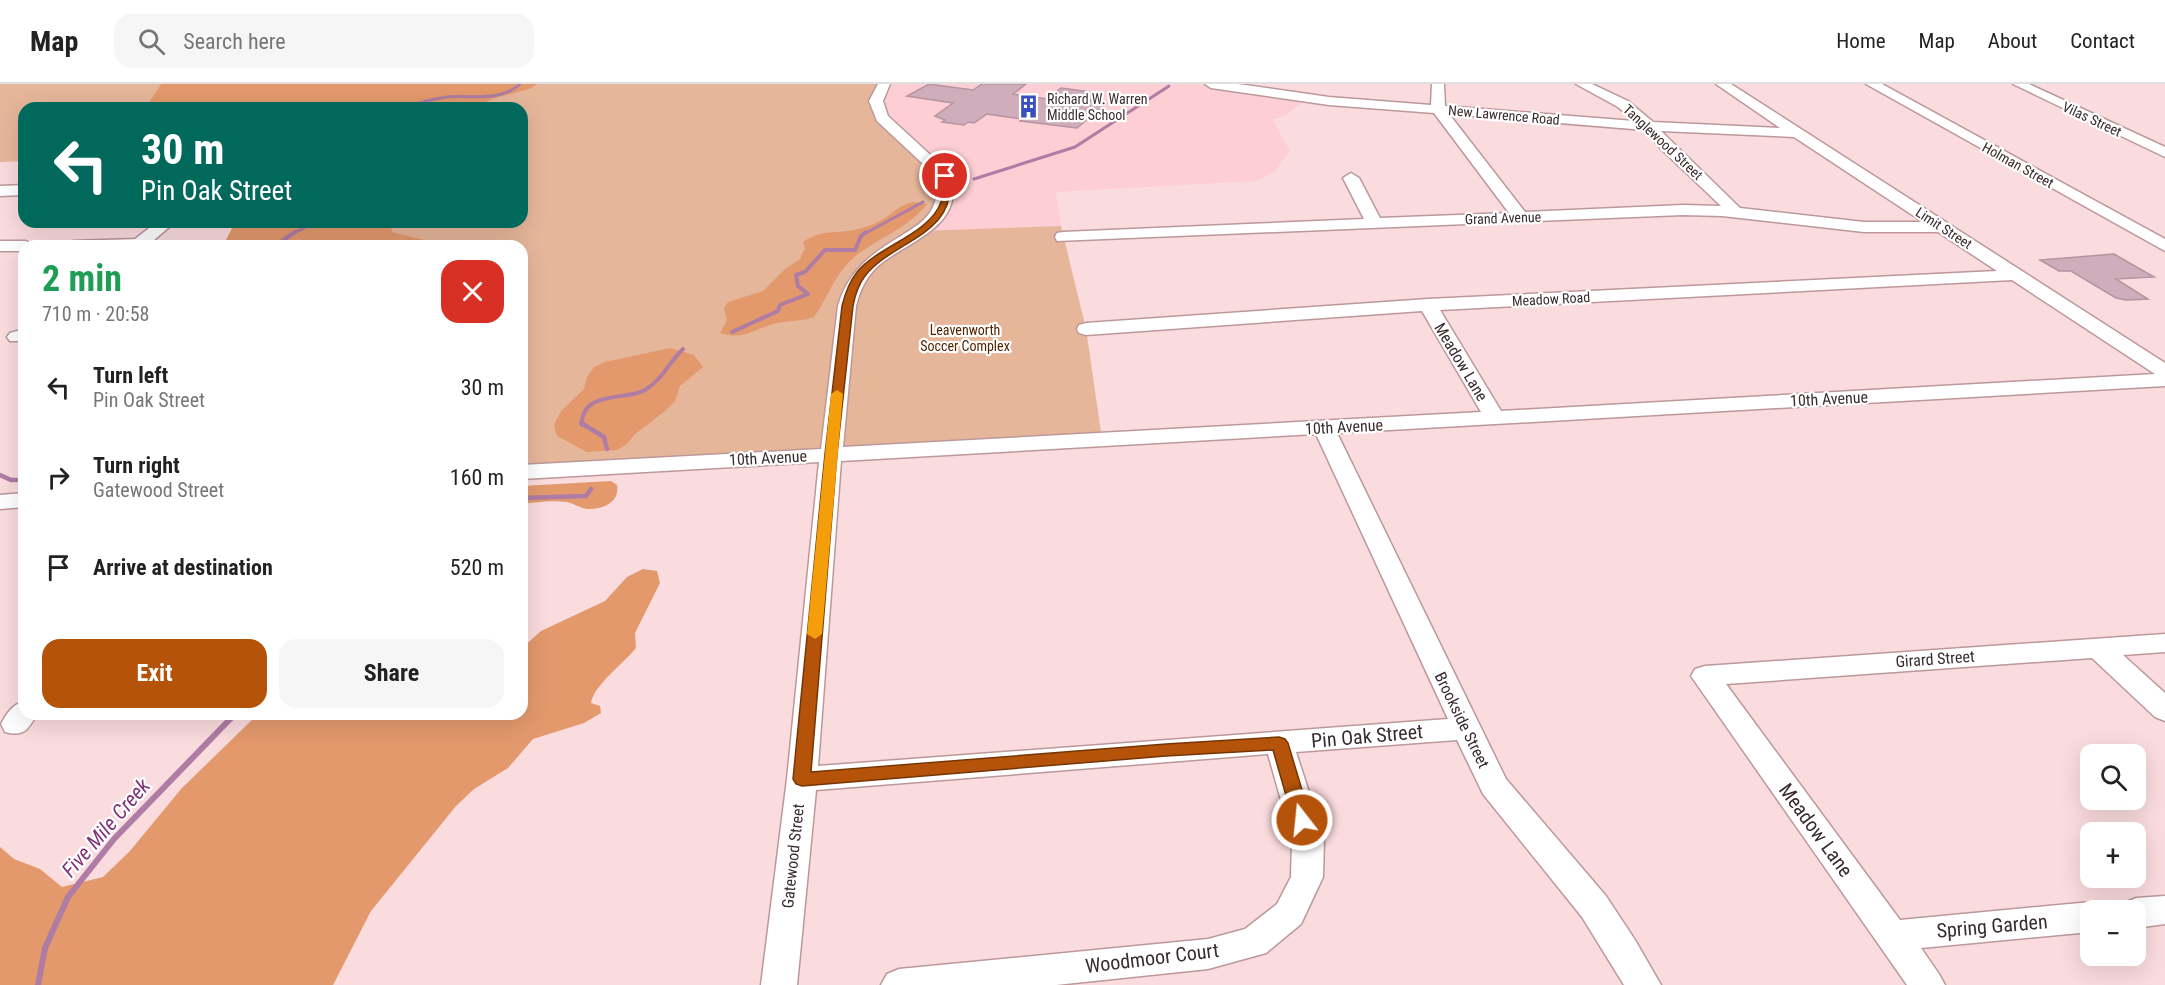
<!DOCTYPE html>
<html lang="en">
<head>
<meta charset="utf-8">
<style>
	:root { --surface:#fff; --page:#f6f6f6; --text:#222; --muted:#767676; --line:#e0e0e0; --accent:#b45309 }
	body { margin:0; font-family:"Roboto Condensed",sans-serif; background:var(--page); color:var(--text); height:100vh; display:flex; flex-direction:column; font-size:22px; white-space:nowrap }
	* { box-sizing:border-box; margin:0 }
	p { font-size:20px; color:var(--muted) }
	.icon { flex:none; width:33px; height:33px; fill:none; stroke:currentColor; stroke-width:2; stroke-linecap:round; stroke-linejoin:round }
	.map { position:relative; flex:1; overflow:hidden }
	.details { position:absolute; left:18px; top:156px; width:510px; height:480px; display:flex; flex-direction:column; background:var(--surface); border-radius:18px; box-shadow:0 6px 24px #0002 }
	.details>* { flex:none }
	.hud { position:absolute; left:18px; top:18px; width:510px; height:126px; border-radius:18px; box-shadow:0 6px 24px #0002; background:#00695c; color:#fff; overflow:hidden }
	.buttons { position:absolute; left:2080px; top:660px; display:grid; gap:12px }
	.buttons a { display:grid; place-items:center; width:66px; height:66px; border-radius:12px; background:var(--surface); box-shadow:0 6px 24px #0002; font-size:30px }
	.pin { position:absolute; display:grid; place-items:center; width:51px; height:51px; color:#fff; margin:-26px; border:3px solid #fff; border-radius:50%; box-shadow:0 2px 6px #0007 }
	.me { position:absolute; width:66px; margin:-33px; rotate:344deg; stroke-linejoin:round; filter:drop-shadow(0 0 4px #0008) }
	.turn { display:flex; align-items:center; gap:21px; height:126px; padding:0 24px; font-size:27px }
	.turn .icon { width:78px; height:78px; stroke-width:2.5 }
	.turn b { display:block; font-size:42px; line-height:51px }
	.round { display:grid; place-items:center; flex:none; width:63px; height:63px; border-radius:18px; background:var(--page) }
	.overview { display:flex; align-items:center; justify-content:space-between; height:102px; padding:0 24px }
	h1 { font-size:36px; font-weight:700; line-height:45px; color:#1e9e55 }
	.primary-button { display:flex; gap:12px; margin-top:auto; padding:12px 24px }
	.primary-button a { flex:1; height:69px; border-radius:18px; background:var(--accent); color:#fff; font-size:24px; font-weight:700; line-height:69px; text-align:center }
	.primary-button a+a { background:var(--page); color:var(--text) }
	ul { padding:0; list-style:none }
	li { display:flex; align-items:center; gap:18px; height:90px; padding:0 24px }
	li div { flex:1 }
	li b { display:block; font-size:22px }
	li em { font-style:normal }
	header { display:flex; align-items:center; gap:36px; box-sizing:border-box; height:84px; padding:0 30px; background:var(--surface); border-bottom:2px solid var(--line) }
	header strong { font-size:28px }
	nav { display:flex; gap:33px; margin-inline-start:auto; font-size:21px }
	.search { width:420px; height:54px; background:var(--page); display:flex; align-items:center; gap:15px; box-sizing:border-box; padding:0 21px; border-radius:18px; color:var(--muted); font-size:22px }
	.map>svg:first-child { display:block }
</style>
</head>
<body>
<header>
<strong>Map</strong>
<div class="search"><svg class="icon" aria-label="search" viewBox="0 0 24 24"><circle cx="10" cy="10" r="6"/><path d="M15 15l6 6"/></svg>Search here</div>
<nav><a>Home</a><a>Map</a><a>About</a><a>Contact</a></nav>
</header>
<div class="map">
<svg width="2165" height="901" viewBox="0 0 2165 901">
	<rect width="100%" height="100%" fill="#fadbde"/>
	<!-- built -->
	<path fill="#fdced3" d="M884,0H1211L1308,14L1283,33L1272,35L1290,67L1275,87L1256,97L1056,108L1061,142L921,147L878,9Z"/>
	<!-- green -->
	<path fill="#e6b69a" d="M0,0H161L145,24H24V77L0,78Z
		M538,0H884L878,25L932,78L947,105L921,147L1061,142L1086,245L1102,355L522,388V162H426L425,156L392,148L391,138H522V24H475L492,15L530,5Z"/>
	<!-- forest -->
	<path fill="#e3996c" d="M161,0H538L530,5L492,15L475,24H145Z
		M913,118L927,120C906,147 873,155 849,178C833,194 827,215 814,233C801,238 787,236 773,240C750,247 745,256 720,249L727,236L724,224L728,218L763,207L785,185L800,175L805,164L803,158C824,144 836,151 858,145C866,143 878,139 885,134C895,127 900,121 913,118Z
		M235,138H391L392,148L425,156L426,162H223Z
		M670,264L694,271L703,283L680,302L675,317L664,328L634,351L627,360L617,366L587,368L557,352L554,341L561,327L584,305L587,293L594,283L605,278Z
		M611,397L617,401C620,417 605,425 589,425C581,425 574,419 566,418C552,416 536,418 522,420V402Z
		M643,485L657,487L660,499L635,549L636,564C623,580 594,601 591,619L600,622L601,629L584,639L533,655L508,684L474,705L456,722L371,827L333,901H0V763L14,775L40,785L62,803L103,793L130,767L181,705L258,630H522V564L541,547L605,517L627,493Z"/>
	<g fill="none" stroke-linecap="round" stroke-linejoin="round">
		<!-- stream-far3 -->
		<path stroke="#ae7ca4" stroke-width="3" d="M406,24C419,18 433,15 447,13C471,11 501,18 520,0
			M974,95L1075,63L1169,2
			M292,150L316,138
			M864,150L923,118"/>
		<!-- stream-far2 -->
		<path stroke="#ae7ca4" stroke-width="4" d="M275,162L295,148
			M732,248L778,227L780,221L808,210L798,202L796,191L805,188L825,166H855L861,152L866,148
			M582,341C581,306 626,317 645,306C663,295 669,278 683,265"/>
		<!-- stream-far1 -->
		<path stroke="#ae7ca4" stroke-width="4.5" d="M581,339L604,353L607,365
			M0,391L11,396H24
			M522,414L586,412L591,405"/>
		<!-- stream -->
		<path stroke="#ae7ca4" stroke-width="6" d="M38,901L45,864L68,813L114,755L235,630"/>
	</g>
	<!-- building -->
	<path fill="#cfadbb" stroke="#b594a1" stroke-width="1.5" d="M929,0L973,6L982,0H1026L1013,10L1047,15L1061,4L1099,9L1090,17L1106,20L1077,44L1020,37L1022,35L987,30L974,39L968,38L964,41L942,38L945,36L935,32L953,19L907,12Z
		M2114,170L2154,193L2116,195L2148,215L2126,216L2116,214L2071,187H2059L2040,176Z"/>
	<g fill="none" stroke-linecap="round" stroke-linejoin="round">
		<defs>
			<path id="minor" d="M878,0H890L883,17L888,32L950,89C954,94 953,100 953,107C954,146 902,161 878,182C866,193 860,206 856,222L843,363L1481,328L1422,227L1086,251L1079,249L1077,245L1079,241L1086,239L1428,215L1997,187L1938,148H1864L1722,132L1683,131L1057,157L1055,153L1057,149L1063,148L1364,135L1343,94L1351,89L1359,94L1380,134L1509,129L1434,29L1329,21L1211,4L1205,0H1238L1329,13L1431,21L1432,0H1444L1445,22L1634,37L1618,23L1576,0H1592L1628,17L1653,38L1780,44L1716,0H1731L2165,279V302L1337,349L1506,695L1606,812L1635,856L1661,901H1624L1582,833L1483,710L1457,656L1296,668L1324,755L1323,793L1301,840L1266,869L1208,885L1056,901H881L887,890L899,885L1208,855L1245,845L1277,820L1291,793L1292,755L1268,670L816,706L797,901H761L787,695L819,378L522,395V381L821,365L838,222C848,187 871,170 901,152C912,145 926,137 932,125C938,114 937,104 937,93L877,37L869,17ZM1449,30L1645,46L1662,66L1721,122L1683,121L1525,128ZM1661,47L1794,53L1923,138H1864L1740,124ZM2012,196L2155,290L1501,327L1440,226ZM1316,350L1448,635L818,682L841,377Z
				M1866,0H1882L2165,155V167Z
				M2013,0H2029L2165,63V73Z
				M24,101V111L0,112V102Z
				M157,138H175L147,162H65L73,157L135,155Z
				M0,157H26L34,162H24V167H0Z
				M24,245V257H10L7,253L10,249Z
				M24,409V423L0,425V411Z
				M2165,550V568L2123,571L2165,609V637L2155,633L2092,574L1726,600L1900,836L2091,818L2103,823L2105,826H2091V848L1921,864L1939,890L1945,901H1907L1691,592L1695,585L1705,582Z
				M24,617V630H37C28,646 24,653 5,648L1,640C7,629 12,621 24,617Z
				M2165,812V840L2136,844V826H2121L2124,819L2136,814Z"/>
		</defs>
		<!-- minor casing -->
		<use href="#minor" stroke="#bc989b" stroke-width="3"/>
		<!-- minor -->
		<use href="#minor" fill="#fff" fill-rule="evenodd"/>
	</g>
	<!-- route -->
	<path fill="#b45309" stroke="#753606" stroke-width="1.5" d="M942,90L949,92C959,151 893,156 865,192C858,201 855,211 853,222L837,370L811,688L1166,660L1279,653L1285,655L1288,659L1311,736L1308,741L1302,743L1296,741L1293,736L1273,666L1166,672L802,702L796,700L793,695L825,370L842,222C845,210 849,198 857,188C878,162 930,150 941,118C944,108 940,99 942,90Z"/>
	<!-- slow -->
	<path fill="#f59e0b" d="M837,306L843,310L822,550L815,555L807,550L831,310Z"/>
	<!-- icons -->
	<defs>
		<symbol id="building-bare" viewBox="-9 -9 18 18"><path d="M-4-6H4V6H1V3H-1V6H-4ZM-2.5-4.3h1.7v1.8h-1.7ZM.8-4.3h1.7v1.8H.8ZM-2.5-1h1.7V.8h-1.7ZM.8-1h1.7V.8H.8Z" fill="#394ec0" stroke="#fff" stroke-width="2.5" paint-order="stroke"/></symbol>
	</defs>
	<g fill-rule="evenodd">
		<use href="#building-bare" x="1012" y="6" width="33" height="33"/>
	</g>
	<g text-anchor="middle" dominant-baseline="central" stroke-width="4.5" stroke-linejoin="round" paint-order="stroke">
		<!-- far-poi labels -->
		<g font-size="14" fill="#3a2b2d" stroke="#fff" text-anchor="start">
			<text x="1047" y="15">Richard W. Warren<tspan x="1047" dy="16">Middle School</tspan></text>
		</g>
		<!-- far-street labels -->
		<g font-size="14" fill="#3a2b2d" stroke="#fff">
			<text transform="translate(1504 31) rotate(5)">New Lawrence Road</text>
			<text transform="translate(2092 35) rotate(25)">Vilas Street</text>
			<text transform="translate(1663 58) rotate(43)">Tanglewood Street</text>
			<text transform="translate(2018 81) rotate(29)">Holman Street</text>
			<text transform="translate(1503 134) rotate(-2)">Grand Avenue</text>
			<text transform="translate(1944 144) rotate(33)">Limit Street</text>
			<text transform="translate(1551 215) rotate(-3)">Meadow Road</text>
		</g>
		<!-- far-park labels -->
		<g font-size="14" fill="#522400" stroke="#fff">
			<text x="965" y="246">Leavenworth<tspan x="965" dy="16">Soccer Complex</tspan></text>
		</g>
		<!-- street labels -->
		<g font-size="16" fill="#3a2b2d" stroke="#fff">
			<text transform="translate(1461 278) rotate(59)">Meadow Lane</text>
			<text transform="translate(1829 315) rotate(-3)">10th Avenue</text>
			<text transform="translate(1344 343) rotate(-3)">10th Avenue</text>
			<text transform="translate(768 374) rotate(-3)">10th Avenue</text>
			<text transform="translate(1935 575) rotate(-4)">Girard Street</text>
			<text transform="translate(1462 636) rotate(64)">Brookside Street</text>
			<text transform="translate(793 772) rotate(-84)">Gatewood Street</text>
		</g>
		<!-- near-street labels -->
		<g font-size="20" fill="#3a2b2d" stroke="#fff">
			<text transform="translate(1367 652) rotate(-5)">Pin Oak Street</text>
			<text transform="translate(1816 746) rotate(54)">Meadow Lane</text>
			<text transform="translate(1992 842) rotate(-5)">Spring Garden</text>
			<text transform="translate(1152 874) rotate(-7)">Woodmoor Court</text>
		</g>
		<!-- near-water labels -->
		<g font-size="21" font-style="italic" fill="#80347a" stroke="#fff">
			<text transform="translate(106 744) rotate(-49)">Five Mile Creek</text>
		</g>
	</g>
</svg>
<div class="buttons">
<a><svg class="icon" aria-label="search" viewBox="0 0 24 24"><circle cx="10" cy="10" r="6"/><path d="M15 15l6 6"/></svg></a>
<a>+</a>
<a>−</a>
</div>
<div class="pin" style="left:945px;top:92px;background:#d93025"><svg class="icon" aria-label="arrive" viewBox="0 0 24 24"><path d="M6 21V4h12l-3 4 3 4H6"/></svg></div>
<svg class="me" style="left:1302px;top:736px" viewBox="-20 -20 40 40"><circle r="17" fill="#b45309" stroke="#fff" stroke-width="3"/><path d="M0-11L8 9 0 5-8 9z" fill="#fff"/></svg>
<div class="hud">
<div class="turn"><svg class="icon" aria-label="left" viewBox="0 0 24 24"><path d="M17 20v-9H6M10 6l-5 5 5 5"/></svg><div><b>30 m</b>Pin Oak Street</div></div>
</div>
<section class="details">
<div class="overview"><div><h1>2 min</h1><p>710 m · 20:58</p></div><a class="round" style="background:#d93025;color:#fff"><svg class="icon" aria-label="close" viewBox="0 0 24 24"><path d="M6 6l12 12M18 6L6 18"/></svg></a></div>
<ul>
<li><svg class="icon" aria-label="left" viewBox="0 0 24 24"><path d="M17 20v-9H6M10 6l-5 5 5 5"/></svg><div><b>Turn left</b><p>Pin Oak Street</p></div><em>30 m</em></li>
<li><svg class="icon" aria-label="right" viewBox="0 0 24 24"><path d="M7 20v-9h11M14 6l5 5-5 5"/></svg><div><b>Turn right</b><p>Gatewood Street</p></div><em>160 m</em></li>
<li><svg class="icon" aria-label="arrive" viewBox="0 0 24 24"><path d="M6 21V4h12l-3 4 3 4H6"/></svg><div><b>Arrive at destination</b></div><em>520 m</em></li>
</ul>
<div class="primary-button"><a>Exit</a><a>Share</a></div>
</section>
</div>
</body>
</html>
